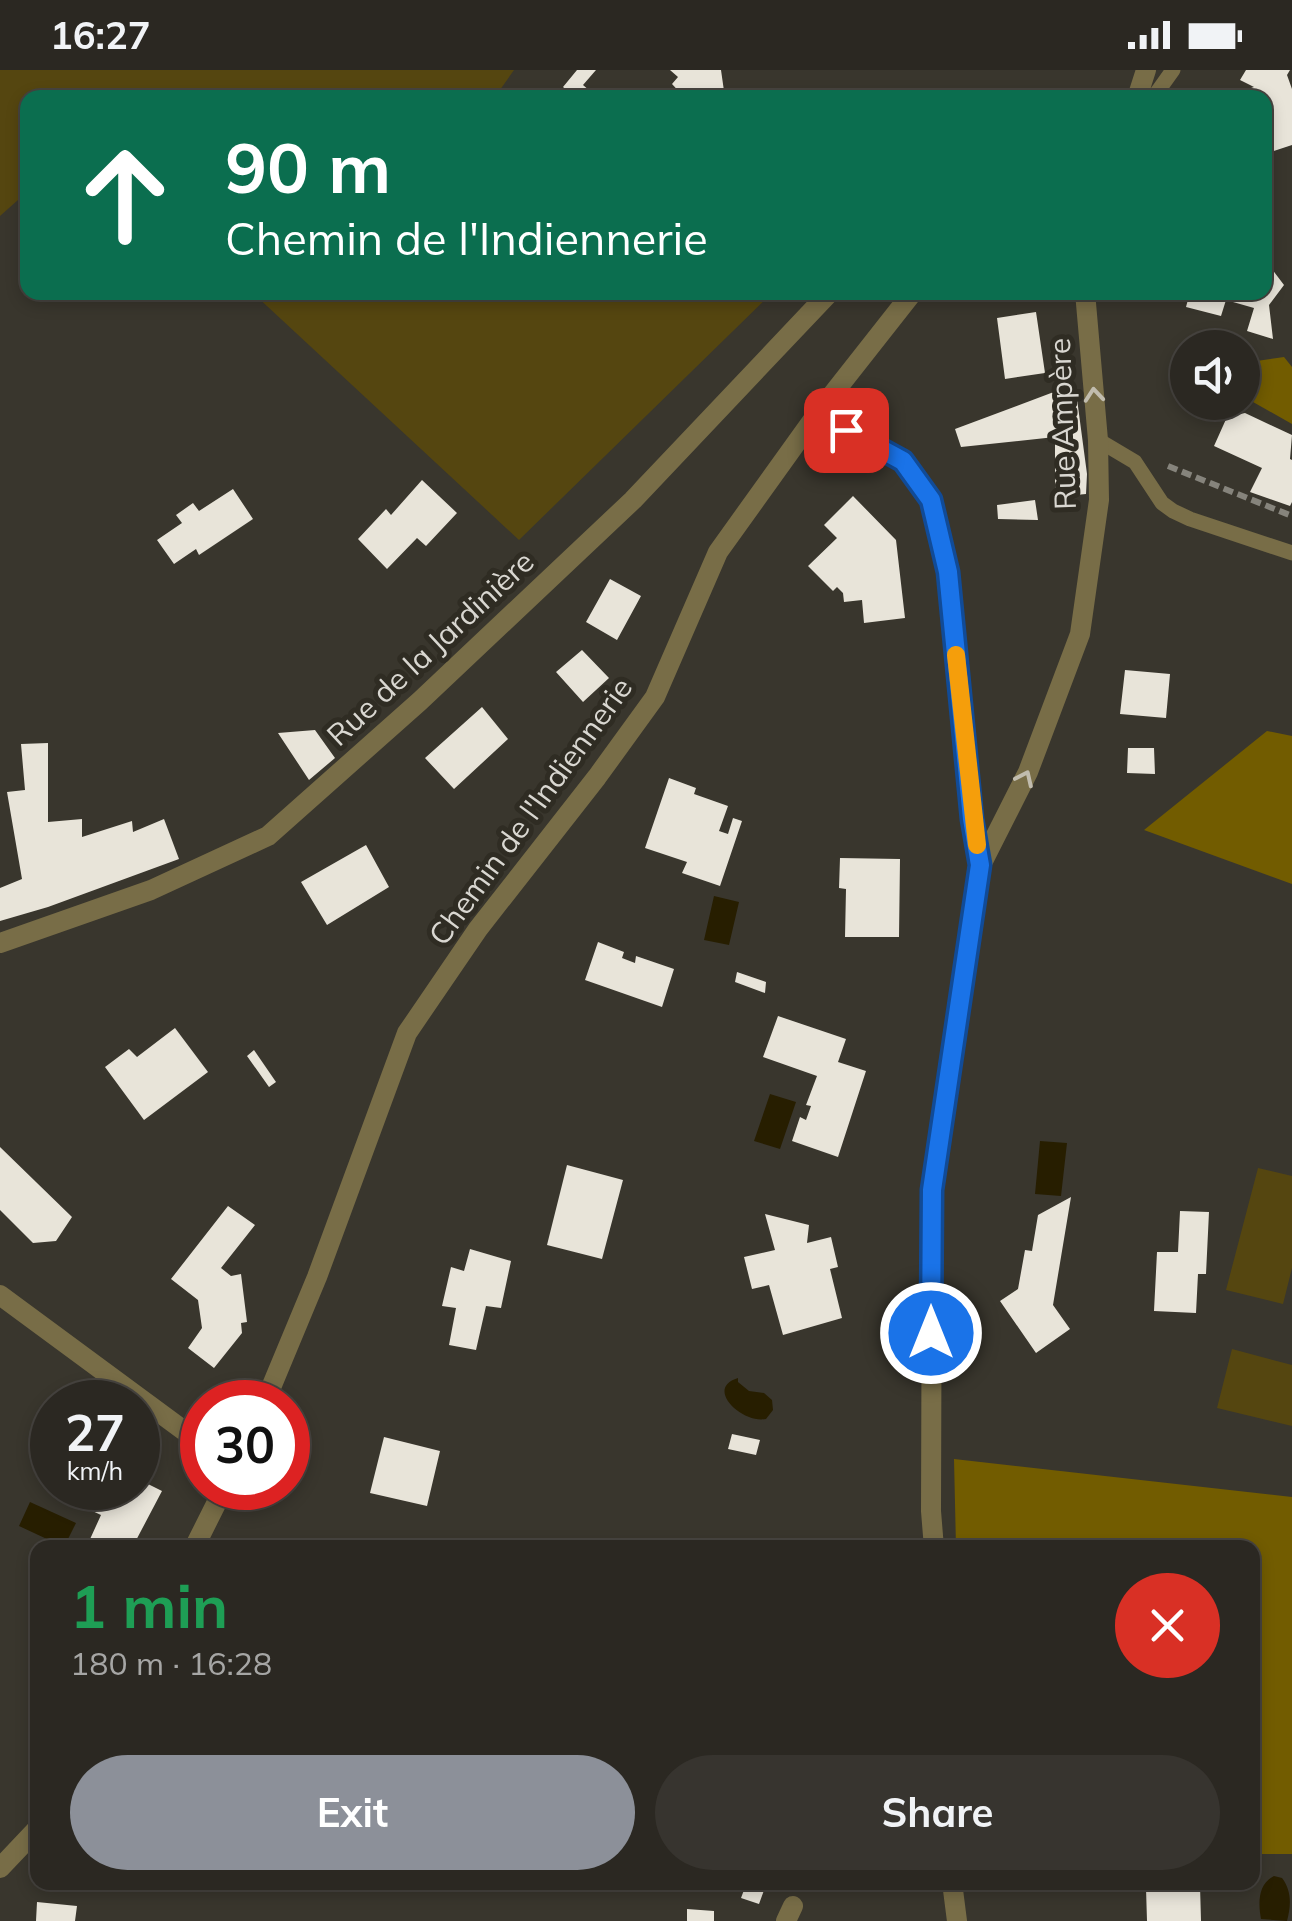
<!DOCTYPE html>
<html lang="en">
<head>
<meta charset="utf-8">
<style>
	:root { --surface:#2b2822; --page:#37342f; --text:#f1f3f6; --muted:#a6a6a5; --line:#474440; --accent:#8c9099 }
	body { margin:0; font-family:Mulish,sans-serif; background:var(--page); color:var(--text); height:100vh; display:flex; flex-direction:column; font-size:38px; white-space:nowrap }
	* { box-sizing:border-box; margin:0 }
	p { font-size:32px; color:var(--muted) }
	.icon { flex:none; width:55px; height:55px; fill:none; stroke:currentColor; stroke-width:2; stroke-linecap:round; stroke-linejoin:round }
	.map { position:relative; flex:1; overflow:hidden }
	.side { position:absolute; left:30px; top:1470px; width:1230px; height:350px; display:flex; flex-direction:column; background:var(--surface); border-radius:20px; box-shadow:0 5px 15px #0003,0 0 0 2px var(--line) }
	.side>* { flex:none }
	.top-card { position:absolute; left:20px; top:20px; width:1252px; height:210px; border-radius:20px; box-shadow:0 5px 15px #0003,0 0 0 2px var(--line); background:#0b6e4f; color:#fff; overflow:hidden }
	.tools { position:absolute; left:1170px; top:260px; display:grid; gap:20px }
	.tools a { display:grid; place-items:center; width:90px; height:90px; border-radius:50%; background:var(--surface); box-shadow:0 5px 15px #0003,0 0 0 2px var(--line); font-size:50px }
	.speed { position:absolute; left:30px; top:1310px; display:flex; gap:20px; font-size:50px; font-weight:700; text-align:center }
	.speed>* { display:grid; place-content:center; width:130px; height:130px; border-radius:50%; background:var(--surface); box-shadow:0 5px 15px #0003,0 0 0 2px var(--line); line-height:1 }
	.speed small { font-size:25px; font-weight:400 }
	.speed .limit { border:15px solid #d22; background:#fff; color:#111 }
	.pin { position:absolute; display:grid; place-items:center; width:85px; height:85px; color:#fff; margin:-42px; border-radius:20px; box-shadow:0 5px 15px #0006 }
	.me { position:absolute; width:110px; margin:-55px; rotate:0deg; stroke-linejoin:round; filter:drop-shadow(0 0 8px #0008) }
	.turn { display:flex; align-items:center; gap:35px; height:210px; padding:0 40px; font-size:45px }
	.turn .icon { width:130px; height:130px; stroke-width:2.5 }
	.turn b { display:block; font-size:70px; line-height:85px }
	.round { display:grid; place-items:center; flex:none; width:105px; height:105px; border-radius:52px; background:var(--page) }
	.headline { display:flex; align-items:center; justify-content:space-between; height:170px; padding:0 40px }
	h1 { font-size:60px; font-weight:700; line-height:75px; color:#1e9e55 }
	.action { display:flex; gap:20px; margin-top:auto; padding:20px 40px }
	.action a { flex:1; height:115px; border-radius:60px; background:var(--accent); color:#fff; font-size:40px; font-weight:700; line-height:115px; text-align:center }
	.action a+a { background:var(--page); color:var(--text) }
	.status { display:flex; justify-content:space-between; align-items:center; height:70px; padding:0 50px; background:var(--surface); direction:ltr }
	.status svg { height:28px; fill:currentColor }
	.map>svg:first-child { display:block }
</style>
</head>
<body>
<div class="status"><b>16:27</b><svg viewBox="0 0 49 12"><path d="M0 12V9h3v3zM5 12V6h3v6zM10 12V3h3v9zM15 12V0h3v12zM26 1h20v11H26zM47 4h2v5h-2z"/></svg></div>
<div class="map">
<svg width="1292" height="1851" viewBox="0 0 1292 1851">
	<rect width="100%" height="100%" fill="#39362d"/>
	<!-- green -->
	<path fill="#554610" d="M0,0H514L495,27L28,28L27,122L0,146Z
		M253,223H772L519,470Z
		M1258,1098L1292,1106V1198L1283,1234L1226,1220Z
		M1232,1279L1292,1295V1356L1217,1338Z"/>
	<!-- forest -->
	<path fill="#725c00" d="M1284,287L1292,297V354L1246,328L1243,293Z
		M1267,661L1292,666V814L1144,760Z
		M954,1389L1292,1427V1784H1253L1252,1478L956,1477Z"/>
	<!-- water -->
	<path fill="#271e00" d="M714,826L739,832L729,875L704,870Z
		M770,1024L796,1032L780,1079L754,1071Z
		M1040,1071L1067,1073L1061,1126L1035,1124Z
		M738,1308V1312L749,1321L764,1323L772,1330L773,1340L766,1349C742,1354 704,1318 738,1308Z
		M30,1432L76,1453L64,1477L19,1456Z
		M1274,1806L1282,1808C1292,1821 1291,1836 1287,1851L1261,1849C1258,1833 1258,1814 1274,1806Z"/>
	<!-- building -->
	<path fill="#e8e4d9" d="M577,0H596L583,15L598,28H576L563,17Z
		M670,0H721L725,28H685L672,14L678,7Z
		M1246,0H1290L1287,5L1292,19V75L1265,84V28H1234L1233,24L1254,17L1240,10Z
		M1265,190L1284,215L1269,235L1273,269L1247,261L1254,238L1226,230L1221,246L1186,237L1190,222H1265Z
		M1036,242L1045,303L1005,309L997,248Z
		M1075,314L1087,404L1086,424L1055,427V367L961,377L955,359Z
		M1245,343L1292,365L1290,389L1292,390V432L1290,436L1250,422L1262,398L1214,376L1227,347Z
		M422,410L457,443L426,476L417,468L387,499L358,469L386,439L391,445Z
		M233,419L253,449L199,485L196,479L174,494L157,470L182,453L176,445L193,433L199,441Z
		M853,426L896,470L905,548L864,553L862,530L844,532L843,523L837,517L833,521L808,496L837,468L824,455Z
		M1035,430L1038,450L998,449L997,435Z
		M610,509L641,526L617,570L586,552Z
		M582,580L609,608L583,632L556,602Z
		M1125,600L1170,604L1166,648L1120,644Z
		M482,637L508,669L454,719L425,688Z
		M315,660L335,688L309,710L278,663Z
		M48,673V752L82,749V767L132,751L133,762L164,749L179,789L48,837L0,851V818L22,809L7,722L25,720L21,674Z
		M1128,678H1154L1155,704L1127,703Z
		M669,708L696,718L694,724L728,736L719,761L728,764L733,748L742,751L720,816L682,803L687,792L645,778Z
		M366,775L389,817L327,855L301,812Z
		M840,788L900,789L899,867H845L846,819L839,818Z
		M598,872L624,882L622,888L635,893L636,886L674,899L662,937L585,910Z
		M737,902L766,912L765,923L735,912Z
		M778,946L846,969L838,992L866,1001L838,1087L792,1071L800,1047L806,1050L811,1036L806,1035L817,1006L763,987Z
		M175,958L208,1002L144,1050L105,997L129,979L137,987Z
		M254,980L276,1012L269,1017L247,986Z
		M0,1077L72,1147L56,1171L33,1173L0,1140Z
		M567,1095L623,1110L602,1189L547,1175Z
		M1071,1127L1053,1235L1070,1259L1036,1283L1000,1231L1018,1219L1025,1180L1032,1181L1038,1145Z
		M228,1136L255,1155L221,1198L231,1206L241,1204L247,1252L241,1253L242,1263L214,1298L188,1278L202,1258L198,1230L171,1209Z
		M1180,1141L1209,1142L1206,1204H1198L1196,1243L1154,1241L1157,1182H1178Z
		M765,1144L809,1155L807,1173L831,1167L838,1197L830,1199L842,1248L783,1265L769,1215L752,1219L744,1187L775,1180Z
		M470,1179L511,1191L501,1238L486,1236L476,1280L449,1275L456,1238L442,1236L451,1197L464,1201Z
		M732,1364L760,1370L756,1385L728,1379Z
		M384,1367L440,1381L427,1436L370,1423Z
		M138,1409L162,1421L132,1478H86L101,1445L51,1422L53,1418H138Z
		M747,1812H767L759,1834L741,1828Z
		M1200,1815L1201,1851H1147L1146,1818Z
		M37,1832L77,1836L75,1851H36Z
		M687,1839L714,1841V1851H687Z"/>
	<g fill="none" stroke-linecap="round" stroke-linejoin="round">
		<!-- path -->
		<path stroke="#86847c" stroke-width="6" stroke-dasharray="10 5" stroke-linecap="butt" d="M1168,396L1292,446"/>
		<!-- lane -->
		<path stroke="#786d47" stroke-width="15" d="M1153,28L1173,0
			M1098,370L1135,392L1162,433L1173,441L1190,449L1292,483"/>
		<!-- street -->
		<path stroke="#786d47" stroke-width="20" d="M1137,28L1146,0
			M817,344L903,391L931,430L947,502L972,749L981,795
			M0,873L151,820L268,766L420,631L633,430L830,222
			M0,1225L202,1374
			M265,1332L317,1207L407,963L478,859L597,707L655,627L718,482L817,344L913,222
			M194,1478L224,1418
			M934,1478L931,1441L932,1120L981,795L1028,702L1080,564L1099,430L1098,370L1085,222
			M0,1798L38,1758
			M952,1812L957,1851
			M786,1851L793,1836"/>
	</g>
	<!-- one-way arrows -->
	<defs><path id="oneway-chevron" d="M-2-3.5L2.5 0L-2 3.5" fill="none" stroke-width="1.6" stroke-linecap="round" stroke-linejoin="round" transform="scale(2.5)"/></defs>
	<g stroke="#c1bcae">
		<use href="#oneway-chevron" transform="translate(1094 325) rotate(-95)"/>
		<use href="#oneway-chevron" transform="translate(1025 708) rotate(-65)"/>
	</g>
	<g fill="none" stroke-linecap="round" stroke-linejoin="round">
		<defs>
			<path id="route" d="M846,360L903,391L931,430L948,502L972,749L980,795L932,1120L931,1263"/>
		</defs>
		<!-- route casing -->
		<use href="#route" stroke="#114b97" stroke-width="25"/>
		<!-- route -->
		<use href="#route" stroke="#1a73e8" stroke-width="18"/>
		<!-- slow -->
		<path stroke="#f59e0b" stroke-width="18" d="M956,585L977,775"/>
	</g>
	<g text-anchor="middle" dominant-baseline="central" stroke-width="10" stroke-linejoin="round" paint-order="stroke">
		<!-- street labels -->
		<g font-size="30" fill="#d9d7d1" stroke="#2f2c23">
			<text transform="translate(1062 354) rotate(-92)">Rue Ampère</text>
			<text transform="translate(430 578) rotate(-43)">Rue de la Jardinière</text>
			<text transform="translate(530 741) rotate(-54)">Chemin de l'Indiennerie</text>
		</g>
	</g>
</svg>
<div class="tools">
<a><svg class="icon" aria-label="sound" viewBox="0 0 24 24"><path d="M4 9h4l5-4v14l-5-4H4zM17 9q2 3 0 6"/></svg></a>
</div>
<div class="speed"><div>27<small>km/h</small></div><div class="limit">30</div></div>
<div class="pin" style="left:846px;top:360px;background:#d93025"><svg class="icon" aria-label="arrive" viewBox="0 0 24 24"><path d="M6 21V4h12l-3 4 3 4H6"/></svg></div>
<svg class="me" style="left:931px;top:1263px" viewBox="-20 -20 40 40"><circle r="17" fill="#1a73e8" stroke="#fff" stroke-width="3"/><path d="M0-11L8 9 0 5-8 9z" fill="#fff"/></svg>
<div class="top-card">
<div class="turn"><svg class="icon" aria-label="ahead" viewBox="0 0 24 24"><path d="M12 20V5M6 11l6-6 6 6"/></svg><div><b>90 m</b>Chemin de l'Indiennerie</div></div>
</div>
<section class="side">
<div class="headline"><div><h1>1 min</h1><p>180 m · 16:28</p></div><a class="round" style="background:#d93025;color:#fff"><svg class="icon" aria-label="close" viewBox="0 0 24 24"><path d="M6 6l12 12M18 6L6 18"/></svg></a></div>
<div class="action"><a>Exit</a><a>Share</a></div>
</section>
</div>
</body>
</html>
